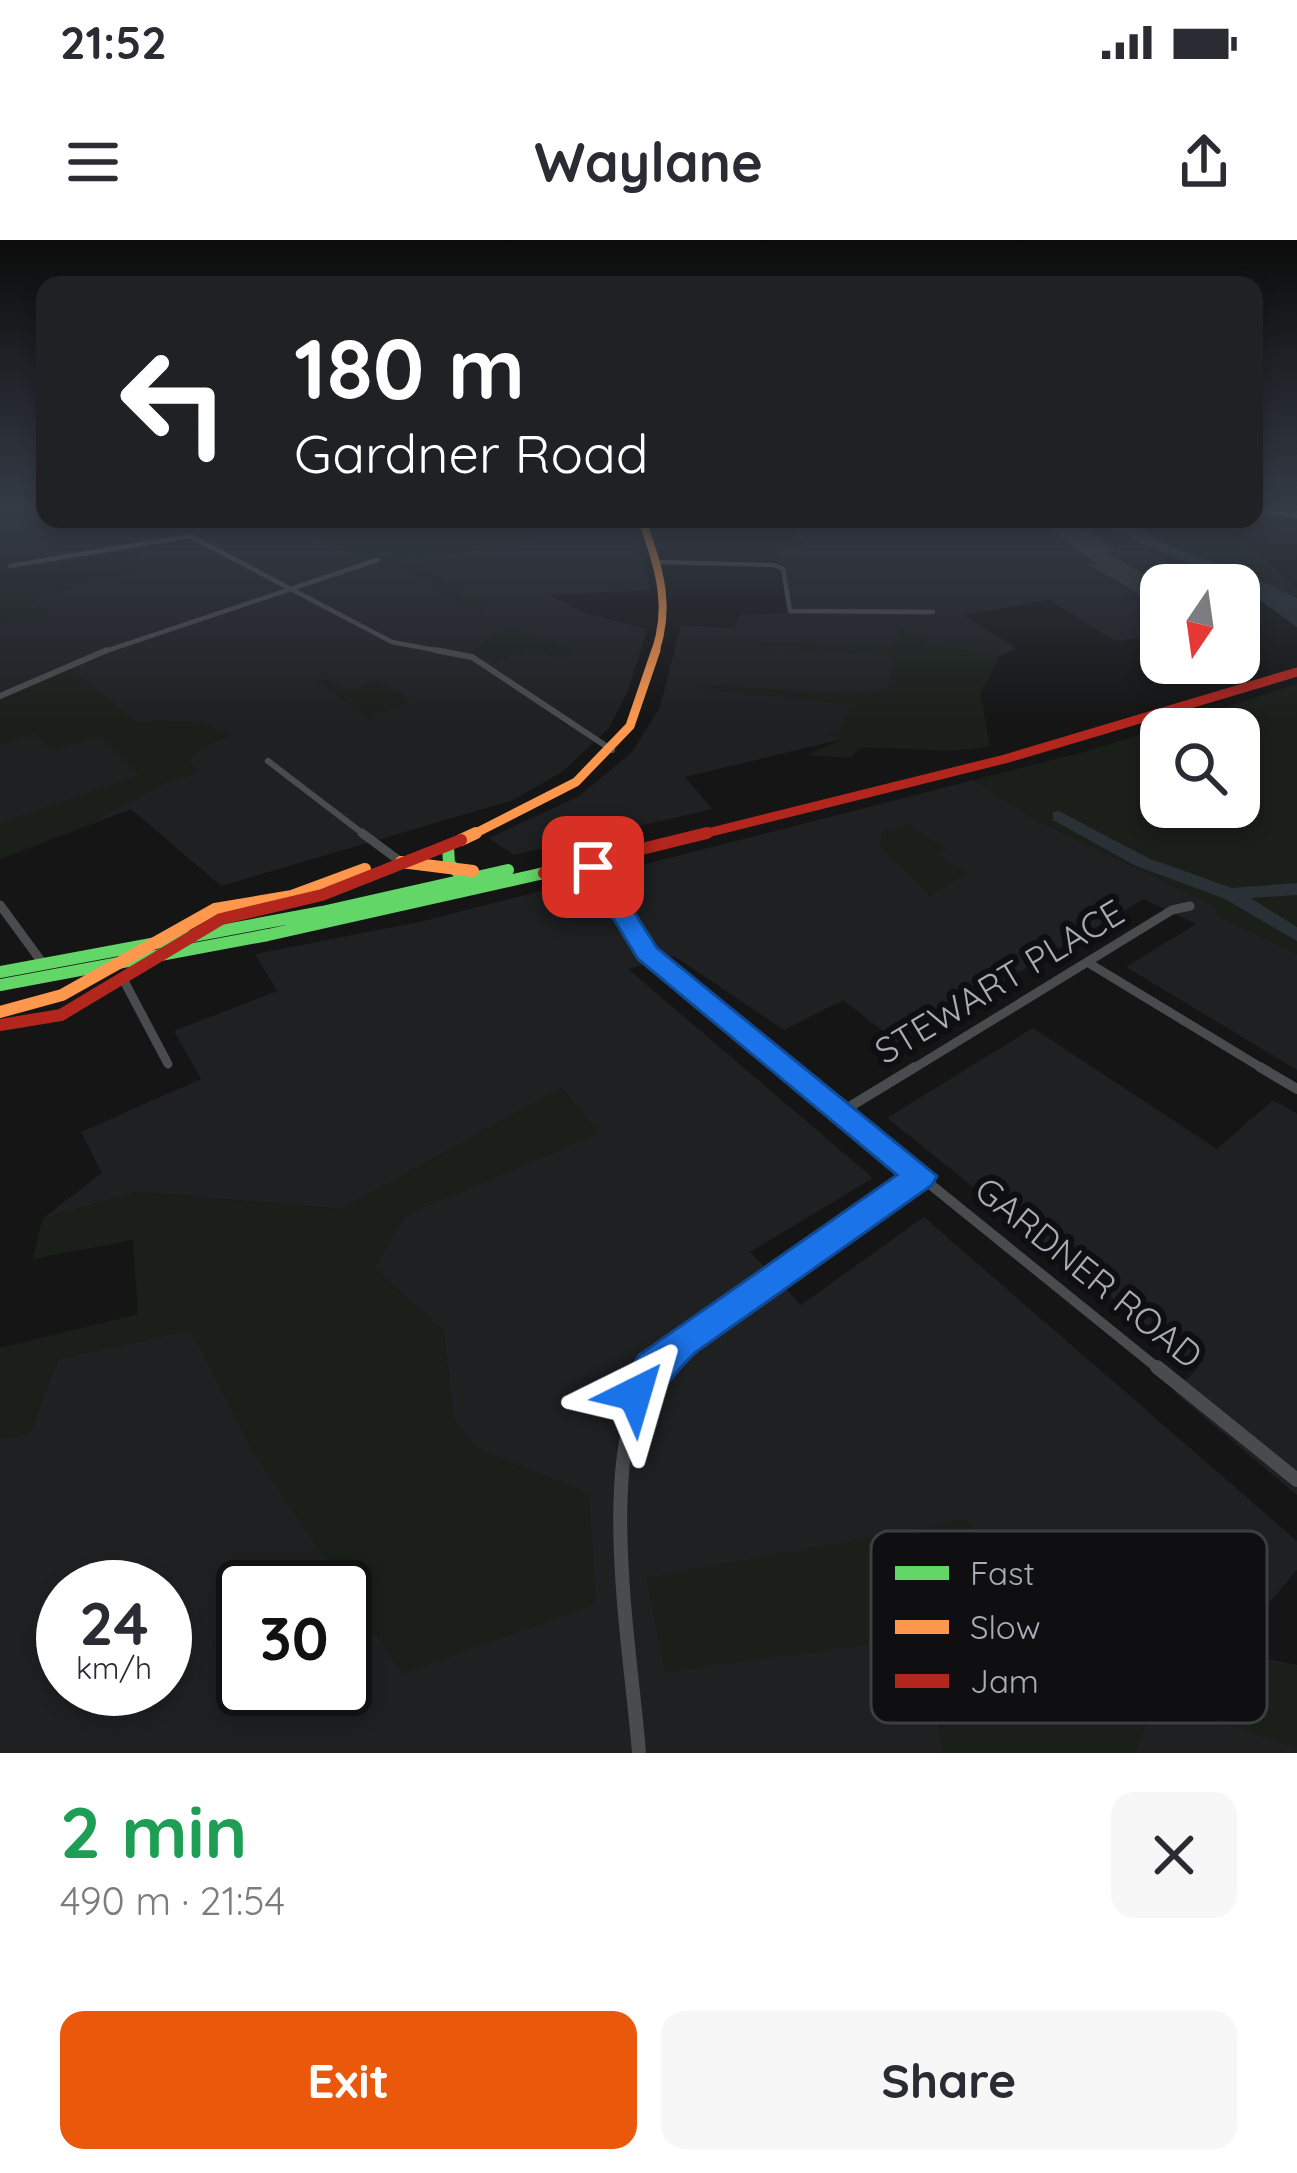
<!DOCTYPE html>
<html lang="en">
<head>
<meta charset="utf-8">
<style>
	:root { --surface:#fff; --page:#f7f7f7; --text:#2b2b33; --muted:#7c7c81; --accent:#ea580c }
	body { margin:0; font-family:Quicksand,sans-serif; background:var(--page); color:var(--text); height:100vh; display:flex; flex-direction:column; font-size:45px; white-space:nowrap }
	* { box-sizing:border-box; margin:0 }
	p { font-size:39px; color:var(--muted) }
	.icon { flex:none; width:66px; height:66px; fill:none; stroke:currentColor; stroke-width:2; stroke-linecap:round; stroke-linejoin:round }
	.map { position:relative; height:1513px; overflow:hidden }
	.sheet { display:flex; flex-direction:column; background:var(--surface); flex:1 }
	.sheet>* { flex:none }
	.guide { position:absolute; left:36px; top:36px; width:1227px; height:252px; border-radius:24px; box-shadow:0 6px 18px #0003; background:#202124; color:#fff; overflow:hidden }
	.needle { width:78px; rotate:193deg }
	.buttons { position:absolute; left:1140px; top:324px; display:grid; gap:24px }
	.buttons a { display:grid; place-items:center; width:120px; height:120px; border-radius:24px; background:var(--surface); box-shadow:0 6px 18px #0003; font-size:60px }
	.speed { position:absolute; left:36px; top:1320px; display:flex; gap:24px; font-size:60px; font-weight:700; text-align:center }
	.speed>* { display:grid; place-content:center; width:156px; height:156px; border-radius:50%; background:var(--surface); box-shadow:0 6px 18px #0003; line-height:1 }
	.speed small { font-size:30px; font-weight:400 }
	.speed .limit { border:6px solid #111; border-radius:18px; background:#fff; color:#111 }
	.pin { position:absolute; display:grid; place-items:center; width:102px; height:102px; color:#fff; margin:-51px; border-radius:24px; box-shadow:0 6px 18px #0006 }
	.me { position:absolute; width:132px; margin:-66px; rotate:40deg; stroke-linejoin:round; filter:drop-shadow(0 0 9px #0008) }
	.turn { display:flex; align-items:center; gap:42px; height:252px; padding:0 60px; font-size:54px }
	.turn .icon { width:156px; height:156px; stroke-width:2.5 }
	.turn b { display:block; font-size:84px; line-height:102px }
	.round { display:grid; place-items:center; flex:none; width:126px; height:126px; border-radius:24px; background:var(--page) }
	.headline { display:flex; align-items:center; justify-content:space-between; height:204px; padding:0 60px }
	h1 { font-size:72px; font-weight:700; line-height:90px; color:#1e9e55 }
	.cta { display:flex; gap:24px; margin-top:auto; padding:24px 60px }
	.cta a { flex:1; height:138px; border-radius:24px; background:var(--accent); color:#fff; font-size:48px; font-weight:700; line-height:138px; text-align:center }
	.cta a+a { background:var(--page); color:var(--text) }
	.status { display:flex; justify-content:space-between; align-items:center; height:84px; padding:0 60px; background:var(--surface); direction:ltr }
	.status svg { height:33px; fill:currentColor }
	header { display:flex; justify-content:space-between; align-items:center; height:156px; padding:0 60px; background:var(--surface); font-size:54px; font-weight:700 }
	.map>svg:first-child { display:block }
</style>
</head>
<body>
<div class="status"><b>21:52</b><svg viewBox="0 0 49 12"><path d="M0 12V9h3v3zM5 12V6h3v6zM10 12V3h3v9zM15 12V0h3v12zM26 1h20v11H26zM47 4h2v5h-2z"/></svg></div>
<header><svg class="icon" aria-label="menu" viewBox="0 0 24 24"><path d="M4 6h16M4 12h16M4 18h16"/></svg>Waylane<svg class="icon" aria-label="share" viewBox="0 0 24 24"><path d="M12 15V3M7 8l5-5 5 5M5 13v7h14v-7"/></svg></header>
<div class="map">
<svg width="1297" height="1513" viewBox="0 0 1297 1513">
	<rect width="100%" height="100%" fill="#151515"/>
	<!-- built -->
	<path fill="#1f2022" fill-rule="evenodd" d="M142,279H186L210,292L288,285L363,318L405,319L463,310L541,283L536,279H628L651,350L549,355L584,373L647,389L629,449L609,488L562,532L513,560L221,646L131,569L0,619V384L45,372L0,341V300Z
		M677,279H1101L1142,304L1233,345H1161V395L1115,401L1049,360L964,375L1017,409L995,418L893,411L889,451L843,499L685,537L712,569L514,615L489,598L579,556L632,512L660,467L681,385L734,388L740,375L790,373L778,308L809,309L784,281Z
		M974,540L1034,579L1206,661L1216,666V674L1297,714V830L1126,727L1196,684L1144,659L898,803L843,760L784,790L674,716L628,729L873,938L750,1012L801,1065L924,977L1297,1301V1330L1228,1411L1297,1425V1513H0V1198L29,1194L58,1119L191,1090L255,1214L344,1347H243V1449H345V1348L403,1434L589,1254L477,1209L454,1181L443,1090L374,1028L405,975L599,893L561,848L342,969L137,952L42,979L102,933L81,892L201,839L174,791L277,751L255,714L419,682ZM63,1347H165V1449H63Z
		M1033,788L1217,909L1273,860L1297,874V1255L1174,1152L1199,1127L887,878Z"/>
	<!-- green -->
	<path fill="#1a1f1a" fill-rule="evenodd" d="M0,269H45V279H142L0,305Z
		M186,279H536L541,283L533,303L405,320L429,328L463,357L516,355L479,363L485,372L476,374L388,317L363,318L288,285L209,292Z
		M1123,279H1154L1161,287L1193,292L1203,279H1243L1247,287L1238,295L1297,349V358C1240,329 1178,313 1123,279Z
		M147,307L127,323L141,330L31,359L48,371L45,376L0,383V334Z
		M511,388L575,410L558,418L528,407L496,423L470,414L499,391Z
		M900,389L927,396L921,405L988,411L998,420L980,453L990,506C946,516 905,506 860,508L850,518L805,515L841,500L825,492L841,490L850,465L695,448L697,444L849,454L889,449L892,415L761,407L758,402L892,407Z
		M70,428L137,482L192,481L234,495L206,505L189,520L198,533L167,542L84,587L0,618V583L140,535L101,496L51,511L35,494L0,505V461Z
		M325,439L347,451L378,441L413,461L375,474L371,480L317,441Z
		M1297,444V714L1216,674V666L1206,661L1034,579L974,540L1091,510ZM1161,489H1239V567H1161Z
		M908,585L946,609L938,615L967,633L930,656L879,606L882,592Z
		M560,848L600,893L405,975L374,1028L443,1090L454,1181L477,1209L589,1254L596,1364L402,1434L255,1214L191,1090L58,1119L29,1194L0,1198V1108L138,1074L133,1000L33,1019L42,979L137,952L342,969Z
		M965,1280L1081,1395L1297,1426V1508L1153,1461L1136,1513H943L920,1398L665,1432L646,1338Z"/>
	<!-- water -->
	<path fill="#293136" d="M1101,279C1129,279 1146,296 1172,306C1214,323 1256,337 1297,358V387L1239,345L1142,304Z"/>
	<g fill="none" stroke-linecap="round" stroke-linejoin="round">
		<!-- river -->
		<path fill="#293136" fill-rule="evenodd" d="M1059,571L1148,618L1232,648L1297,643V655L1250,658L1297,687V701L1223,658L1136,626L1053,580V572Z"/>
	</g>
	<!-- building -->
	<path fill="#333335" d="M1037,279H1072L1116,311L1105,312L1161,343V366L1087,324L1095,323Z"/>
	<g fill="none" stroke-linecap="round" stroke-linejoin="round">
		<!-- street-far4 -->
		<path stroke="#4a4b4e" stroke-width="4.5" d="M657,322L774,325L783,329L790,371L933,372
			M10,326L190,296L392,402L451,413
			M100,413L377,320"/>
		<!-- street-far3 -->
		<path stroke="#4a4b4e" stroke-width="6" d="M435,410L472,417L612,510
			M0,456L107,410
			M268,521L366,596"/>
		<!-- street-far2 -->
		<path stroke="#4a4b4e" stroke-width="9" d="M362,593L401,622
			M589,622L648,713L788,830
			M0,665L44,725
			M1087,722L1265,830
			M123,739L168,824
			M911,830L1172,670L1190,666"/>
		<!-- street-far1 -->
		<path stroke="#4a4b4e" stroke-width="10" d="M785,827L1160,1130
			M1260,827L1297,849
			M841,872L915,827
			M654,1130L682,1101L920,936"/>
		<!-- street -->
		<path stroke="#4a4b4e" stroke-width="14" d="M1157,1127L1297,1240
			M639,1513C632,1416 592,1201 656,1127"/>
		<!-- fast-far1 -->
		<path stroke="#63d668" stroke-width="8" d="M1264,269L1297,274"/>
		<!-- fast -->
		<path stroke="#63d668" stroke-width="12" d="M448,606L449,624L458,632
			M0,732L322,672L508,630
			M0,745L268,695L544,633"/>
		<!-- slow-far2 -->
		<path stroke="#ff974d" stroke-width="8" d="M642,279C658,328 672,362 655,413"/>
		<!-- slow-far1 -->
		<path stroke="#ff974d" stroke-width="9" d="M470,596L576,542L630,486L656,410"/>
		<!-- slow -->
		<path stroke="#ff974d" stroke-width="12" d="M461,600L476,593
			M401,622L473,631
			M0,772L62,755L215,669L292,656L365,629"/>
		<!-- jam-far1 -->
		<path stroke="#b3261e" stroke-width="9" d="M695,596L1005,519L1297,432"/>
		<!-- jam -->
		<path stroke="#b3261e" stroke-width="12" d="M544,633L707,593
			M0,785L61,775L221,679L322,655L461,600"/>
	</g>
	<!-- sky -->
	<linearGradient id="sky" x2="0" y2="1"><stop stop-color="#0c0c0c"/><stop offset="0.56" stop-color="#353b46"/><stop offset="1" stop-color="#353b46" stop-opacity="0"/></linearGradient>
	<rect width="1297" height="481" fill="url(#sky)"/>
	<!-- route -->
	<path fill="#1a73e8" stroke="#114b97" stroke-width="3" d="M585,622H602L657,708L937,936L932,945L696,1112C677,1128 654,1165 635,1172L621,1167L616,1154L639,1115L897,935L638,719L582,627Z"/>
	<g text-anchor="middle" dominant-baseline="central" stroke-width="12" stroke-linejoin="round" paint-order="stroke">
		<!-- street labels -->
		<g font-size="36" fill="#a7acb5" stroke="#0f0f11">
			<text transform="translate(999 741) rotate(-31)">STEWART PLACE</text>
			<text transform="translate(1089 1032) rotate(39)">GARDNER ROAD</text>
		</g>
	</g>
	<!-- legend -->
	<rect x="871" y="1291" width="396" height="192" rx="18" fill="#0f0f11" stroke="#3d3e42" stroke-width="3"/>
	<rect x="895" y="1326" width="54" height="14" fill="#63d668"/>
	<rect x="895" y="1380" width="54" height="14" fill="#ff974d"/>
	<rect x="895" y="1434" width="54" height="14" fill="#b3261e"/>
	<g font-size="33" fill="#a7acb5">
		<text x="970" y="1345">Fast</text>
		<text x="970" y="1399">Slow</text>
		<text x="970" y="1453">Jam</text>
	</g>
</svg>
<div class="buttons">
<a><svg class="needle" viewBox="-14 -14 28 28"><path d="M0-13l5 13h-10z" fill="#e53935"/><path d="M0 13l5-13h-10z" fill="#7c7c81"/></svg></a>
<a><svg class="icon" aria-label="search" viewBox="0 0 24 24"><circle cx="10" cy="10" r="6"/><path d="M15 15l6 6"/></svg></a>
</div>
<div class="speed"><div>24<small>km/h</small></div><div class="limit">30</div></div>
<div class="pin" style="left:593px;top:627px;background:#d93025"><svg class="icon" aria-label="arrive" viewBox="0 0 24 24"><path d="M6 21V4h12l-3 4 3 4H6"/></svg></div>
<svg class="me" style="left:635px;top:1154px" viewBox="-20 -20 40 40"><path d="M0-17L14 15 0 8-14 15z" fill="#1a73e8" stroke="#fff" stroke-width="4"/></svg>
<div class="guide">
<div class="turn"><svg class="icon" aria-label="left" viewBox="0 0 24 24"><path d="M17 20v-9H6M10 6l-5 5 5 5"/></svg><div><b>180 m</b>Gardner Road</div></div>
</div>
</div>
<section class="sheet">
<div class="headline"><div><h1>2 min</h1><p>490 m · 21:54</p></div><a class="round"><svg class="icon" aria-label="close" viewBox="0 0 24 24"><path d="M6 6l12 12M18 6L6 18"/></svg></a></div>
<div class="cta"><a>Exit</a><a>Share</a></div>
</section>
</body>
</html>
